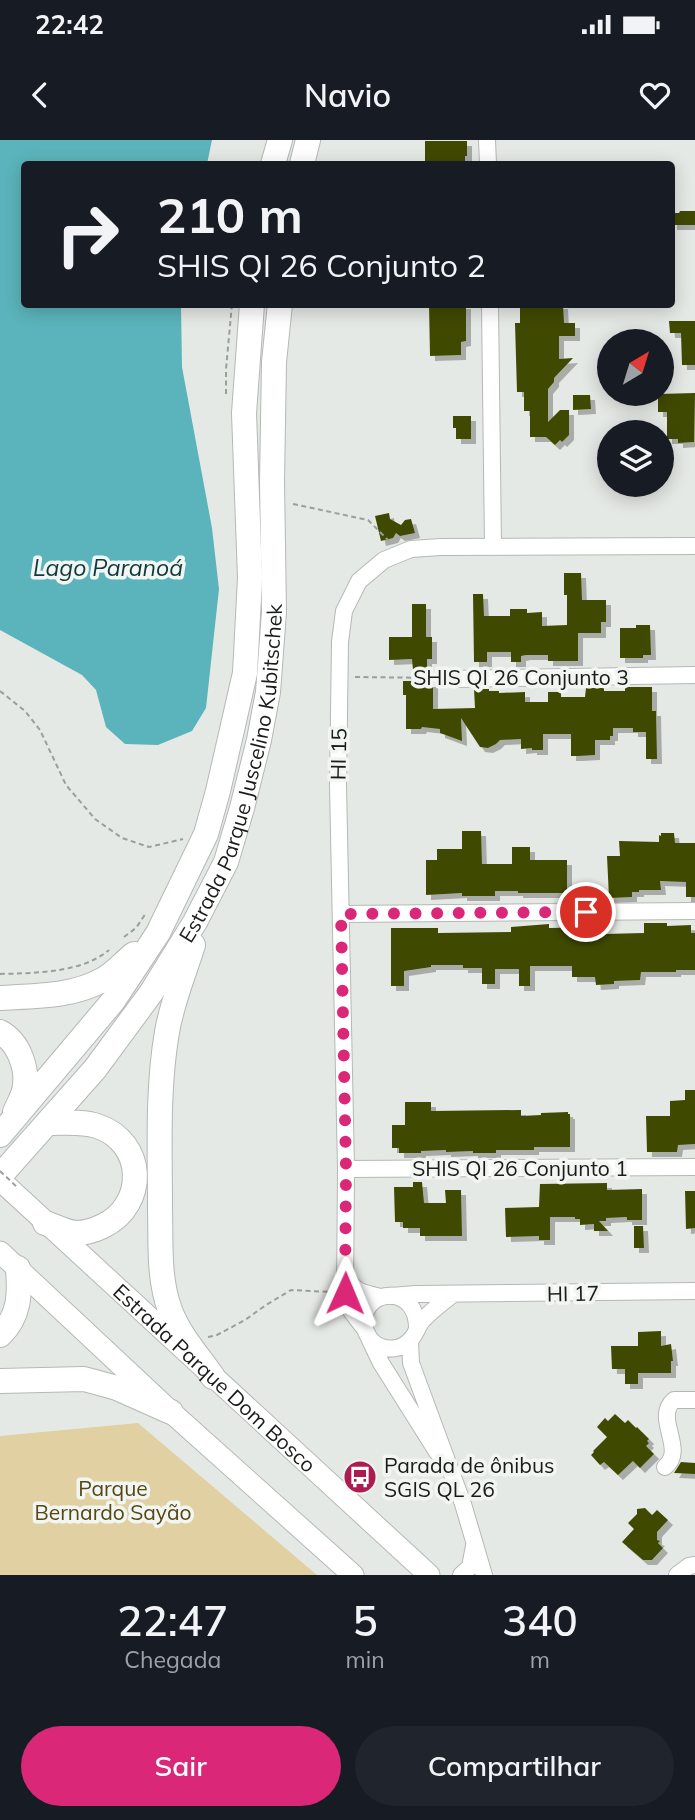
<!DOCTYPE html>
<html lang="pt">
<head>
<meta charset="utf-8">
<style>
	:root { --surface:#171b24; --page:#20242c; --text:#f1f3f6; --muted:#9ea1a6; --accent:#db2777 }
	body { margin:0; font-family:Mulish,sans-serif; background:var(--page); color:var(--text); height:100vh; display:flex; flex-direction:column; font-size:26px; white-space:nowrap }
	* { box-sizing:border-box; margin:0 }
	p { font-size:23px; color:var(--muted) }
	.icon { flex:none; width:38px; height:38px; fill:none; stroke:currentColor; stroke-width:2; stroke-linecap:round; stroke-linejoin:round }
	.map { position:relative; height:1435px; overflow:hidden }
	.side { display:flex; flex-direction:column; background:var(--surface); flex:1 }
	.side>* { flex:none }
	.hud { position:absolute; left:21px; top:21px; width:654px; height:147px; border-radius:7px; box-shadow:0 4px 18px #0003; background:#171b24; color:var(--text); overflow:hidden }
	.needle { width:46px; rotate:38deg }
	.buttons { position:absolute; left:597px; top:189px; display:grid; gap:14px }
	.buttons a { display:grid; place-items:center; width:77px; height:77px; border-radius:50%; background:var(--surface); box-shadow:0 4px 18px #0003; font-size:35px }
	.pin { position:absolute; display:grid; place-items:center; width:60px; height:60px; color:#fff; margin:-30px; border:4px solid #fff; border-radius:50%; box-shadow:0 2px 7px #0007 }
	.me { position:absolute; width:77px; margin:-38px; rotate:1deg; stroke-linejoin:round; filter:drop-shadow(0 0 5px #0008) }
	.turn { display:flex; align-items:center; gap:24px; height:147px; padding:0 21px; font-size:32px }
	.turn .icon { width:91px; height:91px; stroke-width:2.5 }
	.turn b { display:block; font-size:49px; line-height:60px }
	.eta { display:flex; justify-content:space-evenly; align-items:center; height:119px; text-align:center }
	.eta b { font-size:42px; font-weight:600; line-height:49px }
	.action { display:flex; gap:14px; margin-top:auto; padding:14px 21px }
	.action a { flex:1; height:80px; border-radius:42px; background:var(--accent); color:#fff; font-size:28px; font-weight:600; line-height:80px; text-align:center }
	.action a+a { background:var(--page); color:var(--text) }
	.status { display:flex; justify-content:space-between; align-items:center; height:49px; padding:0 35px; background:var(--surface); direction:ltr }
	.status svg { height:19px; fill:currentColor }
	header { display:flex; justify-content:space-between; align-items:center; height:91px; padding:0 21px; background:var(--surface); font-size:32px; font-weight:600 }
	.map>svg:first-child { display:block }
</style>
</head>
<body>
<div class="status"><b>22:42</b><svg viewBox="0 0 49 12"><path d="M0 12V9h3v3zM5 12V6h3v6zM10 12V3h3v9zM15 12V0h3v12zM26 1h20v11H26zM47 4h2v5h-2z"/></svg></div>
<header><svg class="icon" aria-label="back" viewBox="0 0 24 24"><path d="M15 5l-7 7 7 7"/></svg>Navio<svg class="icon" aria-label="heart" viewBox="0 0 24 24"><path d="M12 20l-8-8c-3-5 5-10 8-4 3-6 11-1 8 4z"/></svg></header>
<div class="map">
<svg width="695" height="1435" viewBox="0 0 695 1435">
	<defs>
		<filter id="shadow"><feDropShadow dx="5" dy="5" stdDeviation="0" flood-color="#0004"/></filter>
	</defs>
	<rect width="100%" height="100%" fill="#e5e9e5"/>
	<!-- green -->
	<path fill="#e1d0a2" d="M138,1283L317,1435H0V1296Z"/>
	<!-- water -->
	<path fill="#5bb4bb" d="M0,0H212L207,24H24V164L181,165L182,227L212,388L219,449L206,568L192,591L158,605L125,604L106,587L96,550L82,535L0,490Z"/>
	<!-- building -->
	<path fill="#404a06" filter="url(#shadow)" d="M425,1H467V16H465V22H462V24H425Z
		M680,71H695V85H672V73H679Z
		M429,164H466V201L461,202V215L430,216Z
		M520,164H563L564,183H575V196H559V219L573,218L554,238V242L548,249V282L560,270H569V295L562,302L560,300L555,305L546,297H530V271H524V252H517L515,183H520Z
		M669,181H695V225H682L681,193H670Z
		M695,253L694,302L678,303V299H667V272H658V254Z
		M573,255H590L591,269L573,270Z
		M453,276H471V299H456V288H453Z
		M389,373L390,379L401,385L405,380L411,379L415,393L400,396L396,393L393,398L381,401L375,376Z
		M564,433H581L582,460H606V482H601V493H578V521H548V515H526L521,516V522H511V512H487V522H474L473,454H483L484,476H510V469H527V473L542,472V486L567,485V455H564Z
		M412,464H426V497H432V519H427V542H433V569L475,568L474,549H489V551H499V553L525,552V562H548V552H561V557H585L586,548H604V551H625V547H652V571H656L657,619H646V592H633V588H613V596H610V600H595V615L578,616H571V594H543V610H532V608L521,609V599L500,600L496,604L488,608L480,607L461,578L462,601L440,593V589L422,587L421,589H406V555H403V541H414L412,519L389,520V497H412Z
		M636,485H650L651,515H643V518H620V488H636Z
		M462,691H481L482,724H512V707H530V720H567V753H518V751H495V756H462V753L426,755V720H437V709H462Z
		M661,693H674L675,703H695V757H686V742L660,741L661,750H639V752H632V757L609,758L607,716H620L619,701L659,702V695L661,696Z
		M644,783H667V786L691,785V793H695V830H676V832H641L640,840L614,841V844L596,845L595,837H572V826H530V846H519V829H495V844H482V828H463V825H431V827L404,831V846H391V788H438V793L511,792V787L549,784V788L595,787V791H604V794L644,793Z
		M685,950H695V1004L678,1005L677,1012H647L646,976H670V961L685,960Z
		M405,962H431V971L521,970V976L541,975V973L568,972V974H570V1007H534V1010H496V1013H473V1011L446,1012V1010L421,1011V1013H399V1008H392V985H405Z
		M413,1042H422L424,1063H446L445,1050H461L462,1096H420V1088H403V1082H395L394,1047H413Z
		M607,1043V1050L642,1049V1080H627V1077L606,1078V1081H599L608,1091H594V1084L580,1085V1079H575V1077H550V1100H539V1096L506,1097L505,1068L539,1067L540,1044Z
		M685,1051H695V1088L686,1089Z
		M634,1086H643L644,1108H634Z
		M661,1191V1206L671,1204L673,1221H671V1233H638V1244H625V1229H612L611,1206H638V1192Z
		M615,1274L625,1283L628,1280L636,1288L637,1287L649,1299L647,1301L649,1303L646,1306L654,1314L640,1328L633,1321L618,1335L604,1322L600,1325L591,1315L594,1312L593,1311L607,1297L597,1287L605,1278L608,1281Z
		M681,1322L695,1323V1334L674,1333Z
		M645,1368L652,1375L657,1370L668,1380L657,1392V1400L660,1401L658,1403L663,1408L652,1420H643L622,1402L634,1389L628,1383L637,1374V1369Z"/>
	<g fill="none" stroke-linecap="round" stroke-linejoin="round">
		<defs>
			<path id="minor" d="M487,0L488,24
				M490,164L493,407
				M454,539L695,535
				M341,774L695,771
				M346,1029L695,1027
				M346,1137C356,1153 364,1153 381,1157
				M391,1156L416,1154L695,1151
				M364,1188L351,1171L345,1153L346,1029L338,645L340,502L344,471L359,441L384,420L411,409L441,407L695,406
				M417,1188C417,1146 368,1147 364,1179C363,1188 368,1198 374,1203C386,1212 403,1210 412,1198C417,1192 418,1185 423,1180C432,1170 442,1163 452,1155
				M370,1200L381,1223L437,1312
				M410,1201L411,1223L463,1364L484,1435
				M665,1327C687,1309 653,1278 674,1260H695
				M461,1435L470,1427L474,1406
				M677,1435L689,1426L695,1425"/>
			<g id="major">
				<path id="s1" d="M0,1040L429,1435"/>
				<path d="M0,1112L171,1272L353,1435"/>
			</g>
			<g id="highway">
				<path d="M273,24L280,0"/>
				<path d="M302,24L308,0"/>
				<path d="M193,805C184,834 172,862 167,892C157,950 160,1010 160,1069C161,1102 158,1138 170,1170C178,1193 199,1217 213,1237"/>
				<path d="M0,858C35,856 73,857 104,839C115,833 124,822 134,814"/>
				<path d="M0,892C19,902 29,930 24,951C22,958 18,965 15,972"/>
				<path d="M0,995L113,861L158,793L206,694L218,651L245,533L250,438L244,273L252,164"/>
				<path id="s2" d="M0,1036L95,929L151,853L195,782L226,722L242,668L259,600L268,552L274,472L272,341L274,222L280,164"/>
				<path d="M45,1083C55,1086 66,1092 76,1093C84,1093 95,1090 103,1086C147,1065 146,1002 97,986C82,981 64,983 48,983"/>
				<path d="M0,1195C20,1176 20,1154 18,1128"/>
				<path d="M0,1241L84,1239L117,1248L171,1272"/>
			</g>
		</defs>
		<!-- minor casing -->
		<use href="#minor" stroke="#b5b8b5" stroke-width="18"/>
		<!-- major casing -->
		<use href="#major" stroke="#b5b8b5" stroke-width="23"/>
		<!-- highway casing -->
		<use href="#highway" stroke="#b5b8b5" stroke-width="26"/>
		<!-- path -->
		<path stroke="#9b9f9b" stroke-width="2" stroke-dasharray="5 3.5" stroke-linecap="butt" d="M226,254V229L232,164
			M293,364L368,380L389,401
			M355,537L440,538
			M0,551L25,571L40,590L66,645L95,679L122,698L149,707L183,699
			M124,797L136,788L146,773
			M0,834C35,833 82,833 109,810
			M208,1197L217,1195L245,1180L266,1165L291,1150L330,1152"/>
		<!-- minor -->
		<use href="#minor" stroke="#fff" stroke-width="16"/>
		<!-- major -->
		<use href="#major" stroke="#fff" stroke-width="21"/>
		<!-- highway -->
		<use href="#highway" stroke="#fff" stroke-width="24"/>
		<!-- path-bridge -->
		<path stroke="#9b9f9b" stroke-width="2" stroke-dasharray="5 3.5" stroke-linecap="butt" d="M0,1031L18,1048"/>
	</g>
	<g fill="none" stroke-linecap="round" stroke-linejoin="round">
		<!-- route -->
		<path stroke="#db2777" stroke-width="12" stroke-dasharray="0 21.6" d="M345,1153L346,1029L341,774L586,772"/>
	</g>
	<!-- icons -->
	<defs>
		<symbol id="bus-disc" viewBox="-11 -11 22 22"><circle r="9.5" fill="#ad1c51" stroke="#f2f6f2"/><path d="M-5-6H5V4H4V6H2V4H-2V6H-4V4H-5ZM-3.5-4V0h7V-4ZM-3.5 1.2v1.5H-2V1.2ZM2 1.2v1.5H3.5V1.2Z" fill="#fff"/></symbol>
	</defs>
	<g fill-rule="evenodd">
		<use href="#bus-disc" x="341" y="1318" width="38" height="38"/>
	</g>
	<g text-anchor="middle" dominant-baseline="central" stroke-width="7" stroke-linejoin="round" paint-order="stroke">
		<!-- street labels -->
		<g font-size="21" fill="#1a1c1a" stroke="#f2f6f2">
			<text x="521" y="537">SHIS QI 26 Conjunto 3</text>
			<text transform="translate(338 614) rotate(-89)">HI 15</text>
			<text stroke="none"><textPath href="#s2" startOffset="476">Estrada Parque Juscelino Kubitschek</textPath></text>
			<text x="520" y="1028">SHIS QI 26 Conjunto 1</text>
			<text transform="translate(573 1153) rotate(-1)">HI 17</text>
			<text stroke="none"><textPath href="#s1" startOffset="292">Estrada Parque Dom Bosco</textPath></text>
		</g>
		<!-- poi labels -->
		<g font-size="21" fill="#1a1c1a" stroke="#f2f6f2" text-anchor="start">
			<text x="384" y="1325">Parada de ônibus<tspan x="384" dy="24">SGIS QL 26</tspan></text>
		</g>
		<!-- park labels -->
		<g font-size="21" fill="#574715" stroke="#f2f6f2">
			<text x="113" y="1348">Parque<tspan x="113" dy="24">Bernardo Sayão</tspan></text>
		</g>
		<!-- water labels -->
		<g font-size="23" font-style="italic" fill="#0f3a3d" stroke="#f2f6f2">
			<text x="108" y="427">Lago Paranoá</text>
		</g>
	</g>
</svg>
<div class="buttons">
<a><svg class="needle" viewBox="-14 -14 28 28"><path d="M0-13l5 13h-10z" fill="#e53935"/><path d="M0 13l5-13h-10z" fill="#9ea1a6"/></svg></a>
<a><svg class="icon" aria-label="layers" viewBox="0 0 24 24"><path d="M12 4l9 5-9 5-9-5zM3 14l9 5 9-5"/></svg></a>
</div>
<div class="pin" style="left:586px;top:772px;background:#d93025"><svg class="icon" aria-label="arrive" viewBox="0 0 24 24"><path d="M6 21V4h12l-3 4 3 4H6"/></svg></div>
<svg class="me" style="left:345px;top:1153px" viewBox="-20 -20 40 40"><path d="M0-17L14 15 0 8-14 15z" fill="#db2777" stroke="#fff" stroke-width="4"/></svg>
<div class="hud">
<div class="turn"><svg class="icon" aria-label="right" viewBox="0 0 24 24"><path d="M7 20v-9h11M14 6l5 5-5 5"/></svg><div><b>210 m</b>SHIS QI 26 Conjunto 2</div></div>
</div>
</div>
<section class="side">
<div class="eta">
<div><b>22:47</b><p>Chegada</p></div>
<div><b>5</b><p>min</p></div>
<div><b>340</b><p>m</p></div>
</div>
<div class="action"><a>Sair</a><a>Compartilhar</a></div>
</section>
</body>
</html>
